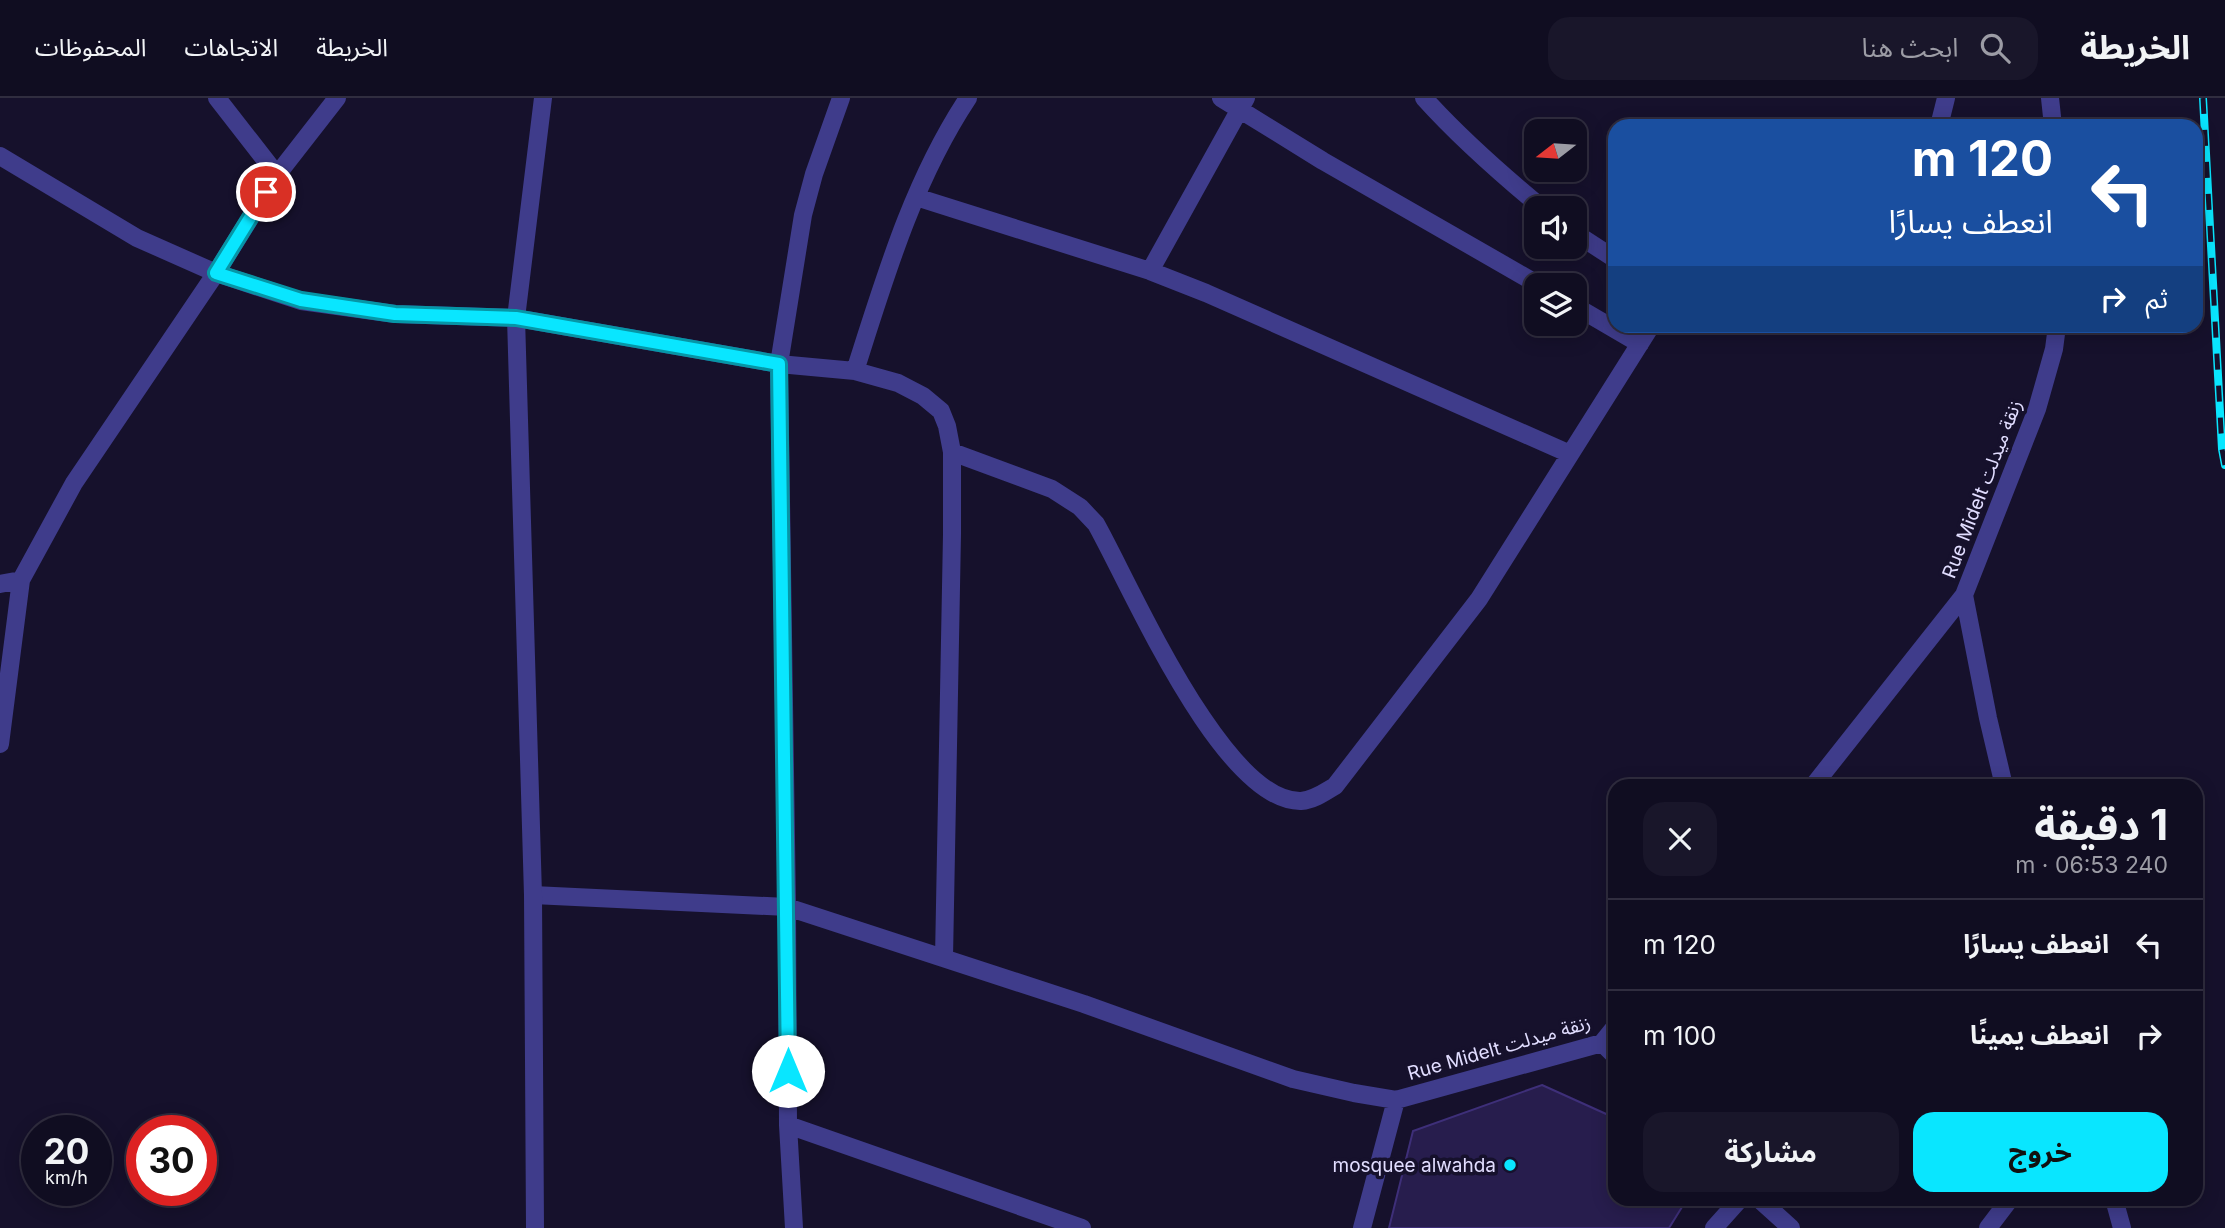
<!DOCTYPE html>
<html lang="ar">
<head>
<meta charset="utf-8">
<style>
	:root { --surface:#100d21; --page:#19162a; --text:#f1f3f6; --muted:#9c9ca5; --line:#302d3f; --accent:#09e6ff }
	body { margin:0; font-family:Inter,"Noto Sans Arabic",sans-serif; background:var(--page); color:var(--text); direction:rtl; height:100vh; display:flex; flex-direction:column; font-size:26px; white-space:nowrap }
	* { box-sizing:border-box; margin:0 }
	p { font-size:23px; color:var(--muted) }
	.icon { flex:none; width:38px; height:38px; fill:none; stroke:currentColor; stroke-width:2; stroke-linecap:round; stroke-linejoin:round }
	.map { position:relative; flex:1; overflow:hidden; direction:ltr }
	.drawer { position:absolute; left:1608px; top:681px; width:595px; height:427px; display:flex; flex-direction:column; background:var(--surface); border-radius:21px; box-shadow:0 4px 18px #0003,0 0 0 2px var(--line); direction:rtl }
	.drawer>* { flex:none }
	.banner { position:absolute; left:1608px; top:21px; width:595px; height:214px; border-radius:21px; box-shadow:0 4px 18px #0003,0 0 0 2px var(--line); direction:rtl; background:#1a4fa0; color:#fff; overflow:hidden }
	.needle { width:46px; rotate:253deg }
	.controls { position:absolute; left:1524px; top:21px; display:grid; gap:14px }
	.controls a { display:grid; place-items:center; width:63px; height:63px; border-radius:14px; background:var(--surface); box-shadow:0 4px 18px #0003,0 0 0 2px var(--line); font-size:35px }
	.speed { position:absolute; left:21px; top:1017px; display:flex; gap:14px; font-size:35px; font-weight:700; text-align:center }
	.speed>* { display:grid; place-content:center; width:91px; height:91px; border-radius:50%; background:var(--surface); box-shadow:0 4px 18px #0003,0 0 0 2px var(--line); line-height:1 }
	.speed small { font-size:18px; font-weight:400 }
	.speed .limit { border:10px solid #d22; background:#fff; color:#111 }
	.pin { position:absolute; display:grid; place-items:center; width:60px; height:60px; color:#fff; margin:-30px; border:4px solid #fff; border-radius:50%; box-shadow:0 2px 7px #0007 }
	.me { position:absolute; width:77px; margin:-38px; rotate:0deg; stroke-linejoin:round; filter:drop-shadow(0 0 5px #0008) }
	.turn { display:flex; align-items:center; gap:24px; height:147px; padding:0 35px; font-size:32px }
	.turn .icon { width:91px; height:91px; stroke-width:2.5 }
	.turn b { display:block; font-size:49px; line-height:60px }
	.then { display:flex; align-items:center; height:66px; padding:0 35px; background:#0003; gap:14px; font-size:26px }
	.round { display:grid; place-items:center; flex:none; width:74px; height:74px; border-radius:21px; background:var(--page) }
	.summary { display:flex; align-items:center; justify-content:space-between; height:119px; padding:0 35px }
	h1 { font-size:42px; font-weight:700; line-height:52px }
	.primary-button { display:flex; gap:14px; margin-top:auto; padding:14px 35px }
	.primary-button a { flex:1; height:80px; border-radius:21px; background:var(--accent); color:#111; font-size:28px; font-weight:700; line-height:80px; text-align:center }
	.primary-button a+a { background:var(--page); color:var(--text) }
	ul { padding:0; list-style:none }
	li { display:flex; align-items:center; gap:21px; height:91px; padding:0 35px; border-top:2px solid var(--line) }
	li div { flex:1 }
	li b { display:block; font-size:26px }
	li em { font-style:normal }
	header { display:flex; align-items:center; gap:42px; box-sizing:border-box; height:98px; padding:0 35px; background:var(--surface); border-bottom:2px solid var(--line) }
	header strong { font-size:33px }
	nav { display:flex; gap:38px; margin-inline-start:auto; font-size:24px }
	.search { width:490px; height:63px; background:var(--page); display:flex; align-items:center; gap:18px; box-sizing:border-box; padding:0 24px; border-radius:21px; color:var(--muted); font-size:26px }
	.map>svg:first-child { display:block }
</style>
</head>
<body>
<header>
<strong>الخريطة</strong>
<div class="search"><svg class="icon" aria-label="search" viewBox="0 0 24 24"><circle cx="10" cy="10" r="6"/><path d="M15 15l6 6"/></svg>ابحث هنا</div>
<nav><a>الخريطة</a><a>الاتجاهات</a><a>المحفوظات</a></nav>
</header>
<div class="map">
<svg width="2225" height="1130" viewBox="0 0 2225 1130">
	<rect width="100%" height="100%" fill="#16112c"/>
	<!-- building -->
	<path fill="#271d4d" stroke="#3e2f79" stroke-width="2" d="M1542,987L1615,1020V1101H1687L1669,1130H1389L1413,1033Z"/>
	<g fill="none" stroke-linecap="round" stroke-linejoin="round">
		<!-- minor -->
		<path stroke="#3f3c8b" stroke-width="18" d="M217,0L277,77
			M543,0L516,220L779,266L855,273L898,285L923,298L941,313L947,328L952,354V436L944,860
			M1221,0L1323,63L1539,187
			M1424,0C1460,40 1501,76 1542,110
			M2050,0L2053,28
			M1939,28L1946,0
			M916,99L1150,173L1206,195L1570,356
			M1575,135L1615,161
			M1150,173L1246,0
			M1575,208L1640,246
			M855,273C885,179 913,83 968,0
			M952,354L1052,391L1080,409L1096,426C1130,486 1223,705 1301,703C1314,702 1325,694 1335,688L1479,501L1651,228
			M0,486L21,482
			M1964,497L1988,620L2004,688
			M0,646L21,482L74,385L216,175L277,77L337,0
			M1813,688L1964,497L2037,311L2054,251L2057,228
			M533,797L787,809L1084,906L1293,981L1354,995L1396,1002L1602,945L1615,929
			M1602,945L1615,958
			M788,1027L1082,1130
			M1759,1101L1791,1130
			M2114,1101L2122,1130
			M794,1130L788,1027L787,809L779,266L803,117L814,76L841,0
			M1362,1130L1396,1002
			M1714,1130L1740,1101
			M1988,1130L2010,1101"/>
		<!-- tertiary -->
		<path stroke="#3f3c8b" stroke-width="18" d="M0,58L137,140L216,175L301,203L395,216L516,220L533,797L535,1130"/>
		<defs>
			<path id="rail" d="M2203,0L2222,351L2225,367"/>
		</defs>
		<!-- rail casing -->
		<use href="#rail" stroke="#09e6ff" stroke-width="8"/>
		<!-- rail -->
		<use href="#rail" stroke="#16112c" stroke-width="5" stroke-dasharray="16" stroke-linecap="butt"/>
	</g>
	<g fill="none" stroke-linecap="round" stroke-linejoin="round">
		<defs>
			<path id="route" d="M266,94L216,175L301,202L395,216L516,220L779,266L788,973"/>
		</defs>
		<!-- route casing -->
		<use href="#route" stroke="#0696a6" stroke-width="18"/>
		<!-- route -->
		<use href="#route" stroke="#09e6ff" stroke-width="12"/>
	</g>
	<!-- markers -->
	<circle fill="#09e6ff" stroke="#16112c" stroke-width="2.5" cx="1510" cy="1067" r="7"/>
	<g text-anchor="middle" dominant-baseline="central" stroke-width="7" stroke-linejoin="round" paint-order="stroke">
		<!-- street labels -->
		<g font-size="19" fill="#e1ddff" stroke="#16112c">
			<text transform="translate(1982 391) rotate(-69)">Rue Midelt زنقة ميدلت</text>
			<text transform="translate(1499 950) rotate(-16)">Rue Midelt زنقة ميدلت</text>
		</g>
		<!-- poi labels -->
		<g font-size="19" fill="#e1ddff" stroke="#16112c" text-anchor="end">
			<text x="1496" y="1067">mosquee alwahda</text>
		</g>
	</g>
</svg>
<div class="controls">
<a><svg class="needle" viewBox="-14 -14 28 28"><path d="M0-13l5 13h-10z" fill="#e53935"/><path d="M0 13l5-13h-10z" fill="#9c9ca5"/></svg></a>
<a><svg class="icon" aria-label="sound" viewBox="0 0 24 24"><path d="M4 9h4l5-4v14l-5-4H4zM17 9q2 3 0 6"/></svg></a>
<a><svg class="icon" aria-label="layers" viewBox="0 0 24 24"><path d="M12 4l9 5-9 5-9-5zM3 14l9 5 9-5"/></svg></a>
</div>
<div class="speed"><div>20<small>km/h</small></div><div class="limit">30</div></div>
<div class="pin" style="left:266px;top:94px;background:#d93025"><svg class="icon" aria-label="arrive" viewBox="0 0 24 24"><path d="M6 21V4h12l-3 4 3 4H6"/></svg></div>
<svg class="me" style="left:788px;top:973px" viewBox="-20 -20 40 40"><circle r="19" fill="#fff"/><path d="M0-13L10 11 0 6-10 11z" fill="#09e6ff"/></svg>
<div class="banner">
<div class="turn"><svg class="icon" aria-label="left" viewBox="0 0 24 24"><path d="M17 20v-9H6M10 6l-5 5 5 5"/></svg><div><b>120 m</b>انعطف يسارًا</div></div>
<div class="then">ثم<svg class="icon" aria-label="right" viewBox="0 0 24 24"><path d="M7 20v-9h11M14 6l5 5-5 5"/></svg></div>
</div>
<section class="drawer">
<div class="summary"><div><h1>1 دقيقة</h1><p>240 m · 06:53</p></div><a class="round"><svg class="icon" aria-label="close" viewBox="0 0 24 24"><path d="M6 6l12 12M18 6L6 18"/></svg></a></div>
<ul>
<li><svg class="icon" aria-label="left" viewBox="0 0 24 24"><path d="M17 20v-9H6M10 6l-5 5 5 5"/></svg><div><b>انعطف يسارًا</b></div><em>120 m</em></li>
<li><svg class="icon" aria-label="right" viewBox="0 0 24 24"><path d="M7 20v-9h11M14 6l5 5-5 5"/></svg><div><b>انعطف يمينًا</b></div><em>100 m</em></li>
</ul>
<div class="primary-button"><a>خروج</a><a>مشاركة</a></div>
</section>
</div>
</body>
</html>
